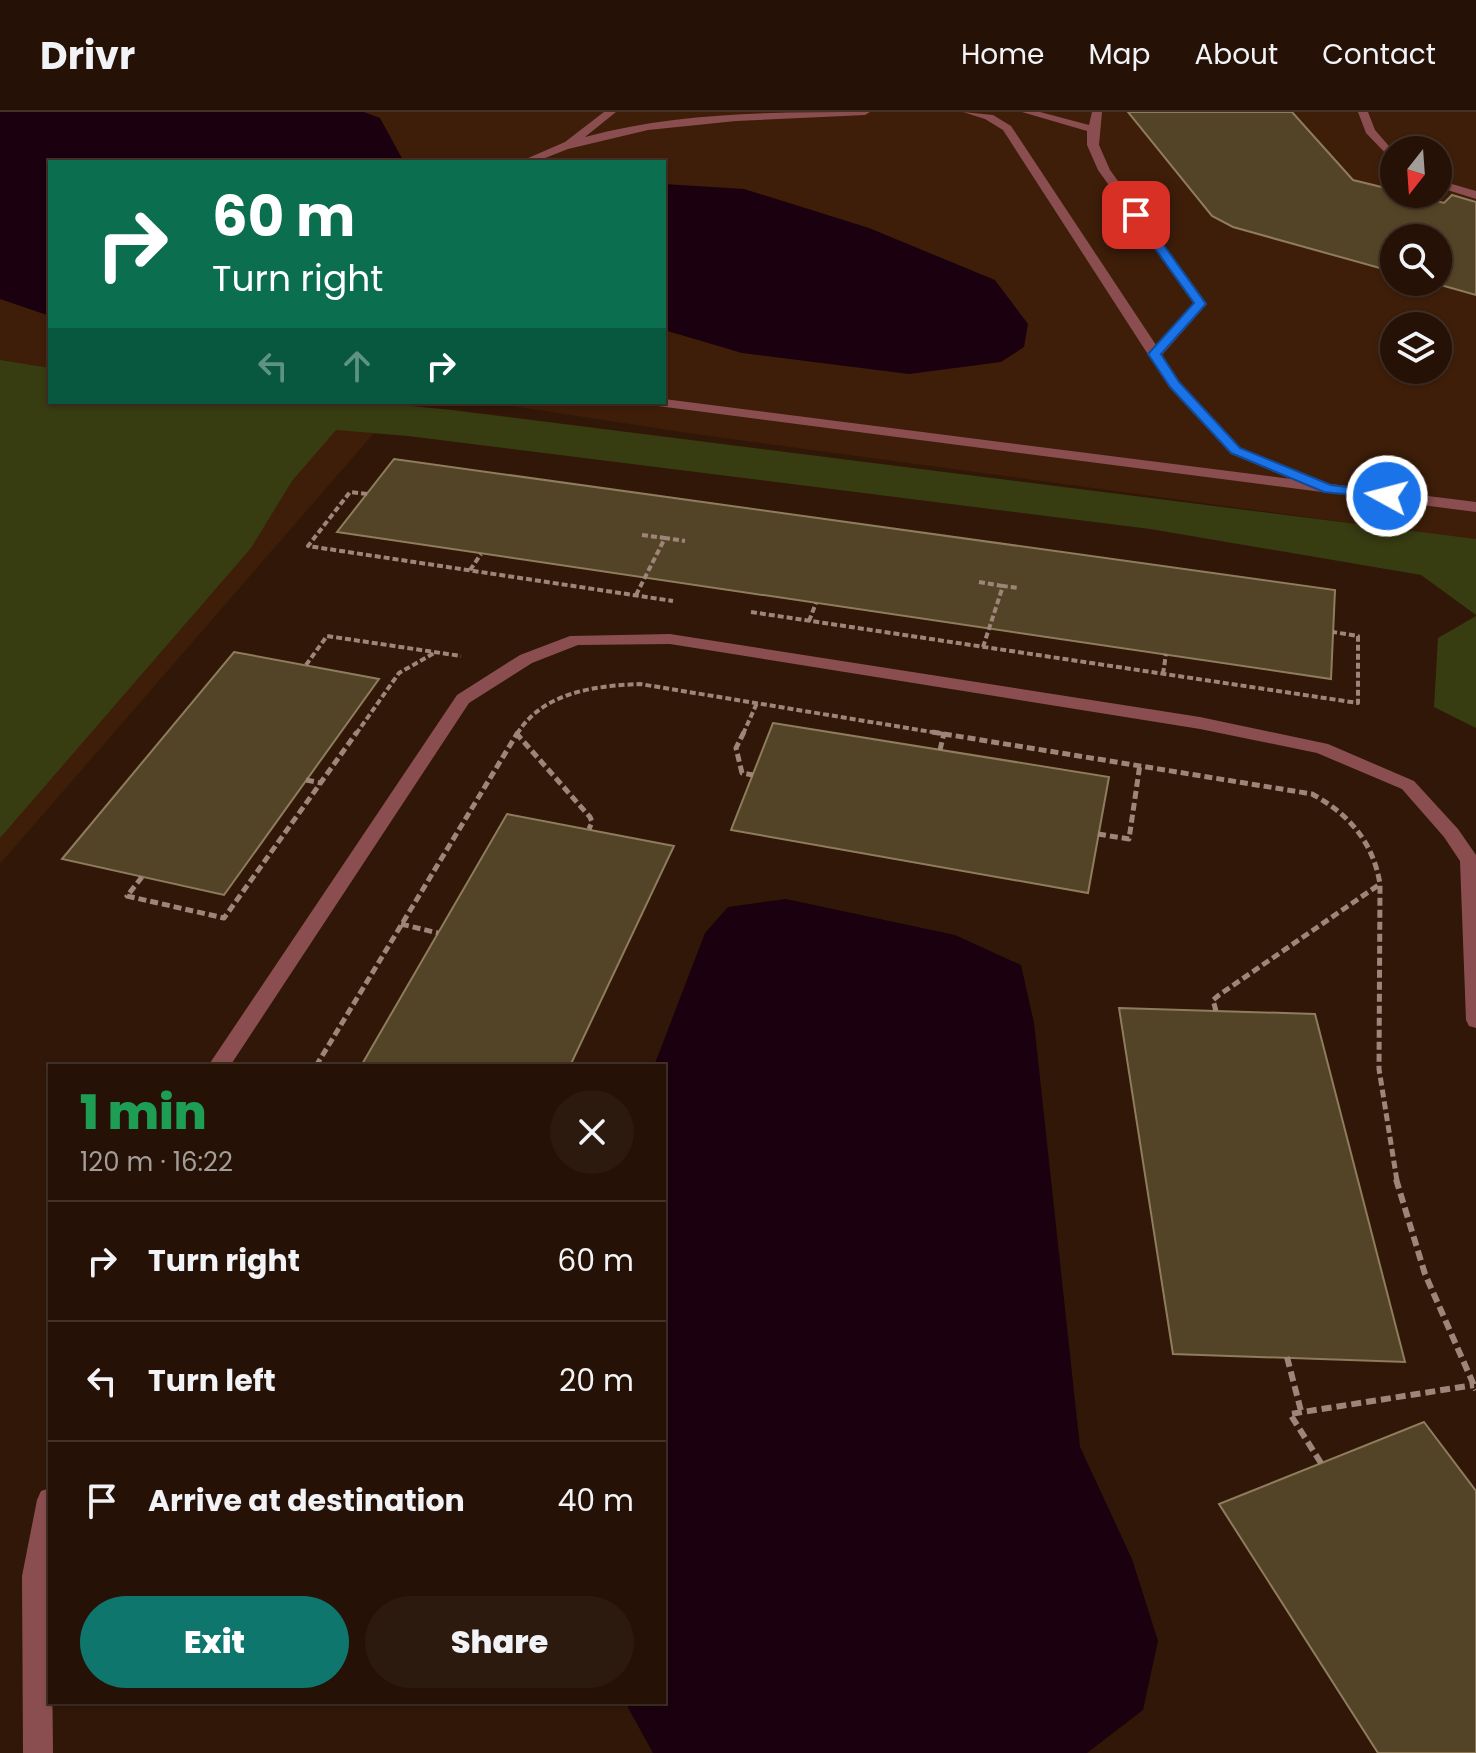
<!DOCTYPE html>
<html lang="en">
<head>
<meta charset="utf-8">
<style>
	:root { --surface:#251105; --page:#2d1a0f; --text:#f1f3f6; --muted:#a39d9a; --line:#423127; --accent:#0f766e }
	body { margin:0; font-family:Poppins,sans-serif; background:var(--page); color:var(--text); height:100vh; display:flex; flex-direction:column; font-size:30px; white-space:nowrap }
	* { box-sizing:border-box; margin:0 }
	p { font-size:26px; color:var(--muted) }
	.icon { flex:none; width:44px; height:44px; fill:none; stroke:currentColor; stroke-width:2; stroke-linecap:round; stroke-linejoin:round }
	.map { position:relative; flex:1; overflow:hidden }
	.sheet { position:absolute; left:48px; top:952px; width:618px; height:640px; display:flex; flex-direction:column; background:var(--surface); border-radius:0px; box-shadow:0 2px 6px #0004,0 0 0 2px var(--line) }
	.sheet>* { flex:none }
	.banner { position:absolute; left:48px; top:48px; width:618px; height:244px; border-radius:0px; box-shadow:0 2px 6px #0004,0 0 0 2px var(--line); background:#0b6e4f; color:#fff; overflow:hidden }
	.needle { width:52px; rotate:197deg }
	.tools { position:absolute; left:1380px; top:24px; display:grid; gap:16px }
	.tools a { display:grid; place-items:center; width:72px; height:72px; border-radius:50%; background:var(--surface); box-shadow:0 2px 6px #0004,0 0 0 2px var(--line); font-size:40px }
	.pin { position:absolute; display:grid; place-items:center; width:68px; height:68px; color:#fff; margin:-34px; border-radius:16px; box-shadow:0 4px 12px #0006 }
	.me { position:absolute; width:88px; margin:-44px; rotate:277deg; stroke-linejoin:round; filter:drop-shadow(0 0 6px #0008) }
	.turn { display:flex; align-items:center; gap:28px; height:168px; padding:0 32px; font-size:36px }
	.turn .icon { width:104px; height:104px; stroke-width:2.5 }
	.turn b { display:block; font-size:56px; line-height:68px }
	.lanes { display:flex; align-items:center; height:76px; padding:0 32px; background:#0003; justify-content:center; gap:40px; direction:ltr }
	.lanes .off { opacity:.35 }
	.round { display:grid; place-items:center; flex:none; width:84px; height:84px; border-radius:42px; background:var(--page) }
	.headline { display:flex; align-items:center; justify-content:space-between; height:136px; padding:0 32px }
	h1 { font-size:48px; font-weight:800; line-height:60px; color:#1e9e55 }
	.action { display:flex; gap:16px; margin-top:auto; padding:16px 32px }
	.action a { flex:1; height:92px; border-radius:48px; background:var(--accent); color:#fff; font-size:32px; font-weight:800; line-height:92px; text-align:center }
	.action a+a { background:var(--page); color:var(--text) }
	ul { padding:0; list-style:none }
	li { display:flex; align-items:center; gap:24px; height:120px; padding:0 32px; border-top:2px solid var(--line) }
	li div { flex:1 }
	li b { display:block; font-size:30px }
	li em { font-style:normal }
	header { display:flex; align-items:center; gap:48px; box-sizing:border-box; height:112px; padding:0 40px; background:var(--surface); border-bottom:2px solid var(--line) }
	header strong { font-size:38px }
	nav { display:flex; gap:44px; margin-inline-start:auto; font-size:28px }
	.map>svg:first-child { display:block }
</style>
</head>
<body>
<header>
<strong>Drivr</strong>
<nav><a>Home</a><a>Map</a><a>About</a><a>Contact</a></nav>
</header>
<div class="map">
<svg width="1476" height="1641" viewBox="0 0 1476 1641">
	<rect width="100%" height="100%" fill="#311707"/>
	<!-- built -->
	<path fill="#3e1e09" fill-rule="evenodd" d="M0,0H1476V428L702,323L485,290H664V50H50V290H401L0,752ZM1394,38H1438V82H1394ZM1394,126H1438V170H1394ZM1394,214H1438V258H1394Z"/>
	<!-- green -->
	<path fill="#383c11" d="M0,248L50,256V290H371L452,298L1476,427V503L1421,463L1150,417L408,324L336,318L292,369L251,436L0,726Z
		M1476,504V616L1434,595L1438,526Z"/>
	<!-- water -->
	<path fill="#1b000f" d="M0,0H364L380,6L404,50H50V204L0,187Z
		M664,72L744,77L869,116L995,168L1028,212L1024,235L1001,250L909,262L742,241L664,218Z
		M786,787L955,823L1021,853L1034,911L1080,1335L1132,1447L1158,1529L1143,1598L1087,1641H653L625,1590H664V954H654L705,821L728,795Z"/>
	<!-- building -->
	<path fill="#544427" stroke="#8e7c5d" stroke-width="2" d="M1128,0H1292L1353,68L1394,78V82H1409L1444,91L1452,83L1476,90V183L1430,170H1438V126H1394V160L1233,115L1212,104Z
		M394,347L1335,478L1331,567L337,420Z
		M234,540L379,567L224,783L62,747Z
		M773,611L1109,665L1088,781L731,718Z
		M507,702L674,734L570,954H361Z
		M1119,896L1315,902L1405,1250L1173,1242Z
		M1424,1310L1476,1379V1641H1378L1219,1392Z"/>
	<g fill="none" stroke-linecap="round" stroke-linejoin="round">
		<!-- path-far2 -->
		<path stroke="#9d8679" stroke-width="4" stroke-dasharray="6 3" stroke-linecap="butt" d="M367,382L350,380L308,434L673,489
			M642,423L665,426
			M470,458L481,442
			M979,470L1003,474
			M636,483L665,426L685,429
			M751,500L1358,591V524L1333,520
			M809,509L816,491
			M983,535L1003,474L1018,476
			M306,553L327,524L461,544
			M1163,562L1166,542
			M356,622L399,561L436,540
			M517,622C543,580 594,574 640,572L944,622
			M743,622L757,591"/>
		<!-- path-far1 -->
		<path stroke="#9d8679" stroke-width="5" stroke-dasharray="8 4" stroke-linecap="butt" d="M744,620L736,636L742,661L753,663
			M932,620L1312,682C1349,702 1373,730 1380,772L1379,957L1397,1069
			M516,621L590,705L592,710L589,717
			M940,638L944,621
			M306,668L321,671
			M1098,722L1129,727L1140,652
			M142,765L127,784L224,806L357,620
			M401,812L438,821
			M1216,899L1213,888L1219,883L1380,772
			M316,954L518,620"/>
		<!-- path -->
		<path stroke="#9d8679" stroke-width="6" stroke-dasharray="10 5" stroke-linecap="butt" d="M1396,1067L1425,1162L1476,1278
			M1287,1245L1301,1299
			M1321,1351L1290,1302L1474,1273"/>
		<!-- service -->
		<path fill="#8b4e50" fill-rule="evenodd" d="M604,0H616L585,25C678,0 775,0 870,0L865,3L736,9L648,18L568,37L535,50H519L565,30Z
			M963,0L993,3L1011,14L1156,233L1194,192L1098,58L1087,33V19L1022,0H1040L1089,13L1092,0H1102L1099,33L1110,58L1207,192L1162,243L1179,269L1241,336L1307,363V369L1476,390V400L650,293L648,290H664V287L1291,367L1231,342L1169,275L1003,18L985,7Z
			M1358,0H1368L1375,18L1394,40V50L1366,21Z
			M1438,68L1476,79V87L1438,75Z
			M670,522L1200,605L1328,632L1414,669L1458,717L1476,743V916L1469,914L1466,908L1460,749L1444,725L1402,677L1317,641L1200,617L670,532L578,533L532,551L469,591L230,954H208L457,583L520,543L570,524Z
			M50,1376L53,1641H23L22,1464L37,1388L41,1379Z"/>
	</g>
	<!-- route -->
	<path fill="#1a73e8" stroke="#114b97" stroke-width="2" d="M1132,100H1140L1206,192L1161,242L1179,270L1240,336L1331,373L1387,380L1392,381V387L1324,380L1231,341L1170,275L1148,242L1194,191L1131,103Z"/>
</svg>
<div class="tools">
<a><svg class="needle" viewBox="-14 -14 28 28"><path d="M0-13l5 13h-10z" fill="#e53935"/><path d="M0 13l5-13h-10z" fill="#a39d9a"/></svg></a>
<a><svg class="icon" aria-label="search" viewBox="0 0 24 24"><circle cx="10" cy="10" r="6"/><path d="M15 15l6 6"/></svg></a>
<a><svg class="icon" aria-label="layers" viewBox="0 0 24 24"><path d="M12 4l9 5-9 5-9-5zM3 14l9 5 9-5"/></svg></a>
</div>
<div class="pin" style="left:1136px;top:103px;background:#d93025"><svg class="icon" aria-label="arrive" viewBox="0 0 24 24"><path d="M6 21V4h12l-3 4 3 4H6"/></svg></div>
<svg class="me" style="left:1387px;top:384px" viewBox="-20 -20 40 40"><circle r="17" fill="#1a73e8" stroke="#fff" stroke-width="3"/><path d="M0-11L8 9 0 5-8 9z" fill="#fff"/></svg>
<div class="banner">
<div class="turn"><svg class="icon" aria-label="right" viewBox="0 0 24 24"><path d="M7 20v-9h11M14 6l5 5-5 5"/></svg><div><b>60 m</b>Turn right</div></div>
<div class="lanes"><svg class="icon off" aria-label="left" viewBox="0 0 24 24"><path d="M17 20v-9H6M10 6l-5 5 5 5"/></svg><svg class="icon off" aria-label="ahead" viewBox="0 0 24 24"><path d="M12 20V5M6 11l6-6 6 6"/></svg><svg class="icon" aria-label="right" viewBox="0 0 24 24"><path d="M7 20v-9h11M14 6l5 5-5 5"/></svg></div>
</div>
<section class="sheet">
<div class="headline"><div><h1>1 min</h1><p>120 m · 16:22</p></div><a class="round"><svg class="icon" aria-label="close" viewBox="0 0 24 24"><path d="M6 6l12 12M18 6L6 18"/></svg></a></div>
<ul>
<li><svg class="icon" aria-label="right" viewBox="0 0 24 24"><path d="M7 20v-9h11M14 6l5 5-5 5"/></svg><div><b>Turn right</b></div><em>60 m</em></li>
<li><svg class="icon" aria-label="left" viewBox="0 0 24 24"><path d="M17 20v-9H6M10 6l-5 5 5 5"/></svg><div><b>Turn left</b></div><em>20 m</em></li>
<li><svg class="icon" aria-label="arrive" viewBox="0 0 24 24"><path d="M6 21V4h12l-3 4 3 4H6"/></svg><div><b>Arrive at destination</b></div><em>40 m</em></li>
</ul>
<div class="action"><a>Exit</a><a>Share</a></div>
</section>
</div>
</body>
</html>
